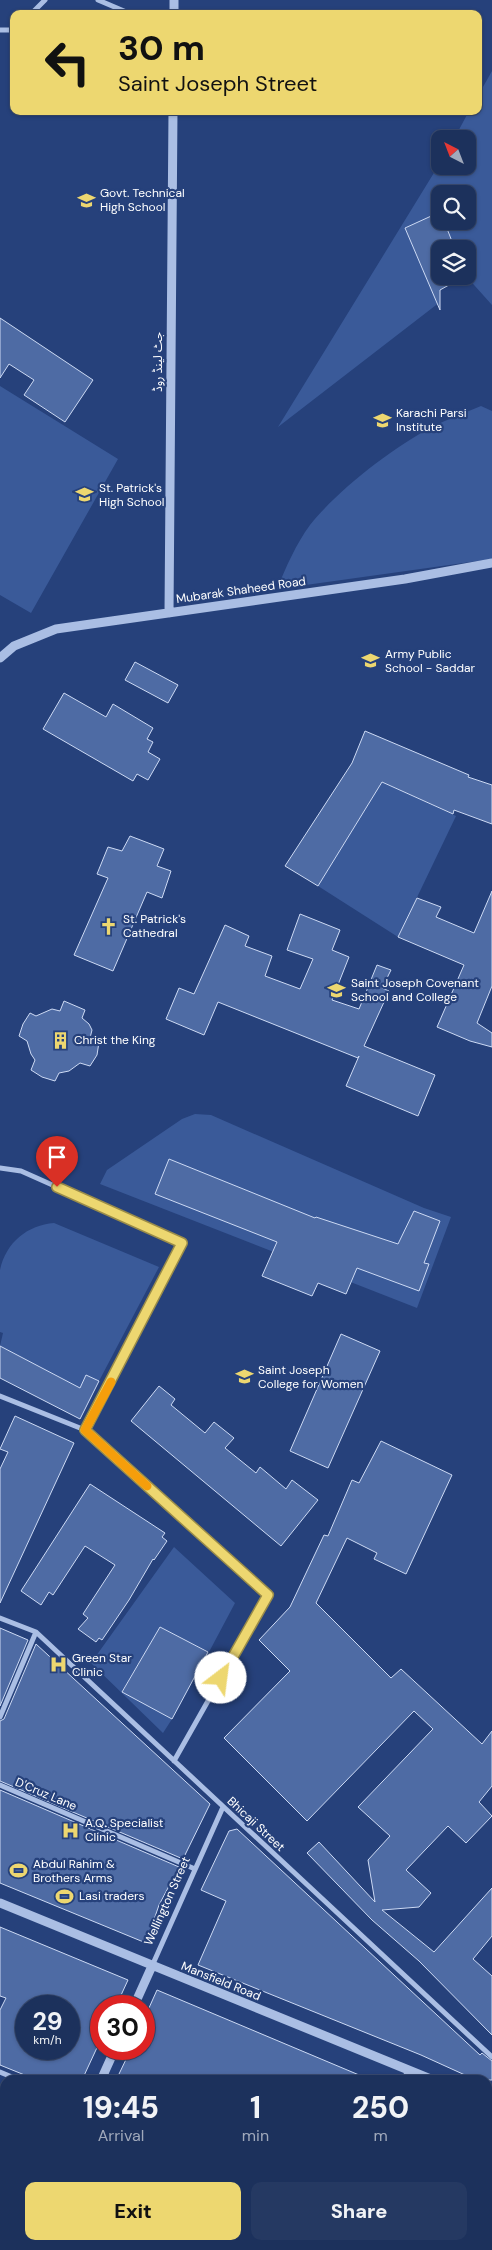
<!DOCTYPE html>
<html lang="en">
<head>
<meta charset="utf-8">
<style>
	:root { --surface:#1c315c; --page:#253962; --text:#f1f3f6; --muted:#a0a9bb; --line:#3a4c72; --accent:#edd770 }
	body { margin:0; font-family:"DM Sans","Noto Sans Arabic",sans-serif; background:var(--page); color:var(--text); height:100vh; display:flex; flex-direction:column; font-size:19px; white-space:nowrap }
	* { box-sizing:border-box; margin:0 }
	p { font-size:16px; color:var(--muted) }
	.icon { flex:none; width:28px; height:28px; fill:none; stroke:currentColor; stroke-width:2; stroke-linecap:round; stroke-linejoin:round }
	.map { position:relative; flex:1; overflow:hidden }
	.side { position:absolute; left:0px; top:2075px; width:492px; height:175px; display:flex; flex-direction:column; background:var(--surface); border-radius:15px 15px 0 0; box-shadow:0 1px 4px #0004,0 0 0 1px var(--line) }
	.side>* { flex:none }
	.guide { position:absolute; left:10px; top:10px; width:472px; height:105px; border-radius:10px; box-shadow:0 1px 4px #0004,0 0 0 1px var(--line); background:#edd770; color:#111; overflow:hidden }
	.needle { width:32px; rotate:318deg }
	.controls { position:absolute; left:431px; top:130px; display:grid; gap:10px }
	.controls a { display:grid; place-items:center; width:45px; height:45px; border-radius:10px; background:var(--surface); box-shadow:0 1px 4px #0004,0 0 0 1px var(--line); font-size:25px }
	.speed { position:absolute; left:15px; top:1995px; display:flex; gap:10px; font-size:25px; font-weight:700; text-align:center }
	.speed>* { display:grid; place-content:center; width:65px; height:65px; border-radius:50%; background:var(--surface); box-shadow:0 1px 4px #0004,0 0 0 1px var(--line); line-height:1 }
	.speed small { font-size:12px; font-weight:400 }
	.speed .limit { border:8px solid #d22; background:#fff; color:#111 }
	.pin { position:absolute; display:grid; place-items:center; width:42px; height:42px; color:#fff; margin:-51px -21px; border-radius:50% 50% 50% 0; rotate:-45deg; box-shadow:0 0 5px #0007 }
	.pin .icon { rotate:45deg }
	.me { position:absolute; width:55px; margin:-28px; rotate:30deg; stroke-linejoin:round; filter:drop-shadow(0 0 4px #0008) }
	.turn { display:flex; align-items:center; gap:18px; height:105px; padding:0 25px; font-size:22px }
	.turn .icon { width:65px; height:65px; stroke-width:2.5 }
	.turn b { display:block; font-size:35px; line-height:42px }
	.eta { display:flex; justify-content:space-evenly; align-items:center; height:85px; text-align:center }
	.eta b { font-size:30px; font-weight:800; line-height:35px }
	.button { display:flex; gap:10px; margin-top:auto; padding:10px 25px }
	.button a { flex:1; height:58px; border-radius:10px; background:var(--accent); color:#111; font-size:20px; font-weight:800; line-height:58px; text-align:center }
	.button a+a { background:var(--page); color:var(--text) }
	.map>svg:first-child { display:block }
</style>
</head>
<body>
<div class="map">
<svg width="492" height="2250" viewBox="0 0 492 2250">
	<rect width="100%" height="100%" fill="#26417b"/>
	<!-- green -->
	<path fill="#3a5a99" d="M492,71V305L466,276H468V249H455L444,221H468V194H440V302L278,427L440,163V166H468V139H454L469,111H479V94Z
		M0,386L118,459L31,613L0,595Z
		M481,406L492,411V559L277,589C286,567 296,544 310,525C338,490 392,448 432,427C448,419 465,413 481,406Z
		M382,782L456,816L398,937L318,886Z
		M195,1114L211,1115L424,1208L451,1217L417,1308L100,1184L107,1170L182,1119Z
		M54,1223L159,1267L99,1381L86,1375L80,1388L0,1346L3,1333L0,1332C0,1315 0,1285 0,1270C6,1242 28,1225 54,1223Z
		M174,1547L235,1603L209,1652L160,1627L122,1691L172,1719L163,1733L91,1663Z"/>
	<!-- building -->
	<path fill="#4e6ba4" stroke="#cddaf4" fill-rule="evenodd" d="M440,212V221H444L455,249H440V276H465L440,290V310L405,228Z
		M0,318L93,380L65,422L24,395L34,380L9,364L0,378Z
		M135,662L178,685L168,703L125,680Z
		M64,693L106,717L113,704L153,728L147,739L153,742L148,752L160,759L148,780L137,774L133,781L43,729Z
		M365,731L469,775L468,777L492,785V824L454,810L453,814L382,782L318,886L285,866L352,763Z
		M130,836L164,849L157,866L171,871L162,898L147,892L113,971L74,955L108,878L97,874L108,847L122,851Z
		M492,891V986L477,1023L492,1033V1047L470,1041L437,1027L464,965L398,937L417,898L441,907L436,917L474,933Z
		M300,914L340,930L332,950L349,957L332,1000L359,1009L377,965L391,970L382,988L389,991L364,1046L435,1075L418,1116L346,1086L359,1056L358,1058L218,1002L204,1035L166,1019L179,988L194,994L225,925L249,936L245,946L272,956L265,976L300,989L313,959L287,950Z
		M64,1001L85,1010L82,1018L89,1024L92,1030L90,1038L99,1042L97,1055L90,1066L80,1063L69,1071L59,1073L55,1081L42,1077L31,1070L35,1060L31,1054L27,1041L19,1036L23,1024L30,1013L36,1016L52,1009L60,1011Z
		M169,1159L315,1218L316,1217L398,1244L414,1211L440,1221L424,1263L429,1264L419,1291L357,1268L346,1294L318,1283L312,1296L262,1276L277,1242L155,1194Z
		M341,1334L380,1351L328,1468L290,1451Z
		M0,1346L80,1388L86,1375L99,1381L80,1419L0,1378Z
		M159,1386L175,1399L171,1405L205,1433L214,1422L234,1438L225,1448L256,1473L260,1467L286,1489L292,1480L318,1500L281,1546L131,1421Z
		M15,1416L74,1443L0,1603V1469L8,1452L0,1449Z
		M381,1441L452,1475L406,1574L374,1559L377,1553L347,1538L316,1603L391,1678L401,1669L482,1744L492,1731V1786L479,1802L492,1816L466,1843L448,1826L406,1870L431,1893L419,1907L382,1910L434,1952L492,1888V1936L473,1959L492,1976V2035L419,1961L372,1920L307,1853L319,1842L375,1902L368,1860L390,1836L358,1807L433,1729L414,1711L307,1821L224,1738L290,1671L259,1640L290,1607L324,1535L328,1536L352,1480L359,1483Z
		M90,1484L165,1533L162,1537L167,1541L154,1560L153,1559L129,1600L102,1640L99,1638L96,1642L78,1629L88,1618L83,1614L115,1565L85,1546L53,1595L49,1592L41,1605L21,1591Z
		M160,1627L208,1652L172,1719L122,1692Z
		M0,1628L28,1640L0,1706Z
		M36,1644L210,1804L183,1859L0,1781V1721L4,1719Z
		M0,1790L179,1867L159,1905L146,1943L0,1883Z
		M237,1829L480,2055L482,2053L492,2061V2080H476L421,2055L198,1965L226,1901L201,1890L229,1831Z
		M0,1927L128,1980L116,2006H101V2039L82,2080H37L0,2065V2010L6,1998L0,1996ZM26,2006H69V2049H26Z
		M157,1990L371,2080H134L119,2074L131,2049H144V2019Z"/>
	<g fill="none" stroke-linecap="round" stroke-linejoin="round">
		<!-- minor -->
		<path stroke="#aabee4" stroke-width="5" d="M98,0L131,14
			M31,14L45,0
			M0,30H14
			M0,1168L21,1171L183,1243L85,1430L268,1595L174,1761
			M0,1396L85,1430
			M0,1618L36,1632L492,2057
			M0,1717L36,1632
			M0,1785L195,1869
			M152,1966L223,1807
			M0,2072L19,2080
			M103,2074L116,2080
			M403,2080L408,2071
			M488,2181L492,2173
			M311,2250L313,2245
			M450,2250L453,2245"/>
		<!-- tertiary -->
		<path stroke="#aabee4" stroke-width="9" d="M174,14V0
			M169,613L173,111
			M0,658L14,646L56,629L405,579L492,563
			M0,1903L433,2080
			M134,2006L152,1966
			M101,2080L115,2049
			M488,2101L492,2102
			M0,2211L5,2213
			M85,2245L97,2250
			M23,2250L25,2245"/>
	</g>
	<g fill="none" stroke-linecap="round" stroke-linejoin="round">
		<defs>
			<path id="route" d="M57,1187L182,1243L85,1430L268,1595L221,1678"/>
		</defs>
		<!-- route casing -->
		<use href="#route" stroke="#9a8c49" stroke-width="12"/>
		<!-- route -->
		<use href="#route" stroke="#edd770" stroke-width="9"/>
		<!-- slow -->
		<path stroke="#f59e0b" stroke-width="9" d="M111,1382L85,1430L147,1486"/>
	</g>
	<!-- icons -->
	<defs>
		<symbol id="school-bare" viewBox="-9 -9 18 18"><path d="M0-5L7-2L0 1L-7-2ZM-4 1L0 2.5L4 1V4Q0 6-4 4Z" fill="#edd770" stroke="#26417b" stroke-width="2.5" paint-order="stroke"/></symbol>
		<symbol id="church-bare" viewBox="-9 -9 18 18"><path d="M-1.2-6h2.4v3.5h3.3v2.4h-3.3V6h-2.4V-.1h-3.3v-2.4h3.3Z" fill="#edd770" stroke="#26417b" stroke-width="2.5" paint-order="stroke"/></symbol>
		<symbol id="university-bare" viewBox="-9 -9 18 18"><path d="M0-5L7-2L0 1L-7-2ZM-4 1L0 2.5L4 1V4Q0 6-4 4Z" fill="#edd770" stroke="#26417b" stroke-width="2.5" paint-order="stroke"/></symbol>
		<symbol id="building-bare" viewBox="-9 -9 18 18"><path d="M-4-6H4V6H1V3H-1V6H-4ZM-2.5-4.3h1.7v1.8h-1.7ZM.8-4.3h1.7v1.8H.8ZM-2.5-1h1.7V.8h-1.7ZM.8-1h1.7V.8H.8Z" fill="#edd770" stroke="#26417b" stroke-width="2.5" paint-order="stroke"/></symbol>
		<symbol id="hospital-bare" viewBox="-9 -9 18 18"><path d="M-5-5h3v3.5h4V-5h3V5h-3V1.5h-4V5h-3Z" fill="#edd770" stroke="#26417b" stroke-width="2.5" paint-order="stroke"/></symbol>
		<symbol id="stadium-bare" viewBox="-9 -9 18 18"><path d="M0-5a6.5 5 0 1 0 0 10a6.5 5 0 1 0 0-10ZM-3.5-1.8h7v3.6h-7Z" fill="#edd770" stroke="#26417b" stroke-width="2.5" paint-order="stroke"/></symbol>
	</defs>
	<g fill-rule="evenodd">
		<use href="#school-bare" x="74" y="188" width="25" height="25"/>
		<use href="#school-bare" x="370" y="408" width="25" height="25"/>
		<use href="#school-bare" x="72" y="482" width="25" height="25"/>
		<use href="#school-bare" x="358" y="648" width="25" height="25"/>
		<use href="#church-bare" x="96" y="914" width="25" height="25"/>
		<use href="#university-bare" x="324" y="978" width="25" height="25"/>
		<use href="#building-bare" x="48" y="1028" width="25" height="25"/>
		<use href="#school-bare" x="232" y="1364" width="25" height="25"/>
		<use href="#hospital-bare" x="46" y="1652" width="25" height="25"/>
		<use href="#hospital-bare" x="58" y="1818" width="25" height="25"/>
		<use href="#stadium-bare" x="6" y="1858" width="25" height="25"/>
		<use href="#stadium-bare" x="52" y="1884" width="25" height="25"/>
	</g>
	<g text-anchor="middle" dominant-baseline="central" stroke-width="4.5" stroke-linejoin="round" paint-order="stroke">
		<!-- poi labels -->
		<g font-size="12" fill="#fff" stroke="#26417b" text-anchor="start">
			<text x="100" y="193">Govt. Technical<tspan x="100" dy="14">High School</tspan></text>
			<text x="396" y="413">Karachi Parsi<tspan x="396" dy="14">Institute</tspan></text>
			<text x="99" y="488">St. Patrick's<tspan x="99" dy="14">High School</tspan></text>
			<text x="385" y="654">Army Public<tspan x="385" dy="14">School - Saddar</tspan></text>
			<text x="123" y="919">St. Patrick's<tspan x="123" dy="14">Cathedral</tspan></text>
			<text x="351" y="983">Saint Joseph Covenant<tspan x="351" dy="14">School and College</tspan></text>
			<text x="74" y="1040">Christ the King</text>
			<text x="258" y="1370">Saint Joseph<tspan x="258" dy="14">College for Women</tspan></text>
			<text x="72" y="1658">Green Star<tspan x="72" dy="14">Clinic</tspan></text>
			<text x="85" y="1823">A.Q. Specialist<tspan x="85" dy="14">Clinic</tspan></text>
			<text x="33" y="1864">Abdul Rahim &amp;<tspan x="33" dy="14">Brothers Arms</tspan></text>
			<text x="79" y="1896">Lasi traders</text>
		</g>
		<!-- street labels -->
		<g font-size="12" fill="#fff" stroke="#26417b">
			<text transform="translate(158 362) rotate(-90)">جٹ لینڈ روڈ</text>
			<text transform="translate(241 590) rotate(-8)">Mubarak Shaheed Road</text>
			<text transform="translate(46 1794) rotate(23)">D'Cruz Lane</text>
			<text transform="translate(256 1824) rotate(43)">Bhicaji Street</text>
			<text transform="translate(167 1901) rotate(-66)">Wellington Street</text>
			<text transform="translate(221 1981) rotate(22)">Mansfield Road</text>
		</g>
	</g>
</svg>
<div class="controls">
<a><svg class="needle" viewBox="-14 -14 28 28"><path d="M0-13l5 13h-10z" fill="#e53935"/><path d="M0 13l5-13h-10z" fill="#a0a9bb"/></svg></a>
<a><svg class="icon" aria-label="search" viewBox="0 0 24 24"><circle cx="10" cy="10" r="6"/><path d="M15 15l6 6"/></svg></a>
<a><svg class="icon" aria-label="layers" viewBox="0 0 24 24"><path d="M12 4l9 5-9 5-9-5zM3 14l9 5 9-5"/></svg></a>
</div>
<div class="speed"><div>29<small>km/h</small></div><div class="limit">30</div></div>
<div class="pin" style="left:57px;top:1187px;background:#d93025"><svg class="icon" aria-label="arrive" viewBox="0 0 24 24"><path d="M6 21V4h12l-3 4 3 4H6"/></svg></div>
<svg class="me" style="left:221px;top:1678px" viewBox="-20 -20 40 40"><circle r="19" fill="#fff"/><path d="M0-13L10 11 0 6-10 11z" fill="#edd770"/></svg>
<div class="guide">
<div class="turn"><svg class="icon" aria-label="left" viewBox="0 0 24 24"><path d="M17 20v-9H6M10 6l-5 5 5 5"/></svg><div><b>30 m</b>Saint Joseph Street</div></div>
</div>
<section class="side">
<div class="eta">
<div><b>19:45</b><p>Arrival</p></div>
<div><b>1</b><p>min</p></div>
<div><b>250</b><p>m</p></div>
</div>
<div class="button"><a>Exit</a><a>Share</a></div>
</section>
</div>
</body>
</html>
